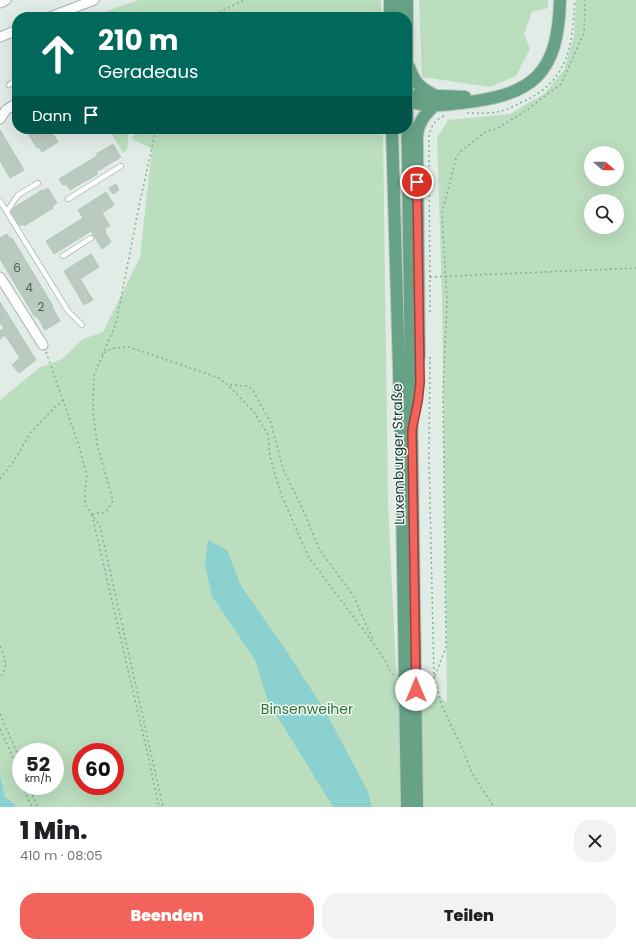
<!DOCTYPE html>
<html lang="de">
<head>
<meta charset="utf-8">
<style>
	:root { --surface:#fff; --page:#f2f2f2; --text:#202124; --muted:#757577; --accent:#f2635b }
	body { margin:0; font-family:Poppins,sans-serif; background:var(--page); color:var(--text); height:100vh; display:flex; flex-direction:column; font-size:15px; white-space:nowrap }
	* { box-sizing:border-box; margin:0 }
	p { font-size:13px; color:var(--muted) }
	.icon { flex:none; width:22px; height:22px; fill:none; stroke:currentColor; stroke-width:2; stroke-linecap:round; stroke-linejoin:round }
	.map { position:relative; height:807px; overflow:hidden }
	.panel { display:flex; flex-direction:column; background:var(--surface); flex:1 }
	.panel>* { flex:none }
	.banner { position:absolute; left:12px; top:12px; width:400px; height:122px; border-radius:16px; box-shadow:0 4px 16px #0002; background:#00695c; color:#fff; overflow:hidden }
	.needle { width:26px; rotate:110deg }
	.fabs { position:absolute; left:584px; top:146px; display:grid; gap:8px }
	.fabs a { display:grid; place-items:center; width:40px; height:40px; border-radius:50%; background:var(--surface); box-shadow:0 4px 16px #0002; font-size:20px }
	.speed { position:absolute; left:12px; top:743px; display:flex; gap:8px; font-size:20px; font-weight:700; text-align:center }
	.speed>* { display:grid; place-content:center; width:52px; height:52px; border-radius:50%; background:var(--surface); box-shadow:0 4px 16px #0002; line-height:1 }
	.speed small { font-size:10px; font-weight:400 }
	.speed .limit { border:6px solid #d22; background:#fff; color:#111 }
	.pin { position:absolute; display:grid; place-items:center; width:34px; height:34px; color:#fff; margin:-17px; border:2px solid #fff; border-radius:50%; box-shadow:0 1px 4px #0007 }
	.me { position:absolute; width:44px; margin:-22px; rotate:0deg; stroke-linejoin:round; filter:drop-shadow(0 0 3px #0008) }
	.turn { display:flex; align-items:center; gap:14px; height:84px; padding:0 20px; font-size:18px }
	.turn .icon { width:52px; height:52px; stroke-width:2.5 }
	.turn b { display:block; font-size:28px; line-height:34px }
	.then { display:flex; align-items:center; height:38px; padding:0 20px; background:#0003; gap:8px; font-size:15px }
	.round { display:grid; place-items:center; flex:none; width:42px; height:42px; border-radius:16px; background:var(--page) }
	.summary { display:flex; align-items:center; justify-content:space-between; height:68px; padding:0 20px }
	h1 { font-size:24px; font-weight:800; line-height:30px }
	.primary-button { display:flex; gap:8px; margin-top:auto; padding:8px 20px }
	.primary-button a { flex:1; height:46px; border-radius:16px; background:var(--accent); color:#fff; font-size:16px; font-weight:800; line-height:46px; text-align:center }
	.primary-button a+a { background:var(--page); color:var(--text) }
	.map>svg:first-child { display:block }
</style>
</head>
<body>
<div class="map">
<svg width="636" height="807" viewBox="0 0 636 807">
	<rect width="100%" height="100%" fill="#e2ece6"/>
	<!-- green -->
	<path fill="#bbdebe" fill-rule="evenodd" d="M138,0H381V17H90Z
		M419,0H548V8L532,12L524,34L530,49L516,76L490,87L422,77Z
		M576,0H636V807H16L15,804L5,797L0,775V400L39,368L62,359L83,339L103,332L140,257L152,149L132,139L134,129H383L388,504L396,668L399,676L419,690L441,697L447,703L442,294L437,138L448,120L510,114L545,93L564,70L574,36ZM591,153H617V179H591ZM591,201H617V227H591ZM21,752H55V786H21ZM81,752H115V786H81Z
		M112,129H129L127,150L123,153L110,131Z"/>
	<!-- water -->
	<path fill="#8bd1cf" d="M208,540L227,550L241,586L288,653L328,716L368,792L372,807H333L268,701L255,660L212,596L205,564Z
		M0,775L5,797L15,804L16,807H0Z"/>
	<!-- building -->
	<path fill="#bbcac1" stroke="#b5c6bc" d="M25,129H50L58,142L42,152L39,147L37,148Z
		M0,130L24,170L10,178L0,161Z
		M113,144L121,157L96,172L98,174L70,190L66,184L63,185L59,179L97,156L96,154Z
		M116,184L119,190L113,194L109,188Z
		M48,188L57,203L52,206L53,208L24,226L23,224L20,226L11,212L15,207L42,190L43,191Z
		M106,192L114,205L102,213L110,226L105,228L106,234L111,242L102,249L91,231L54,254L46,241L83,218L78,210Z
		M7,234L10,239L12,238L53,306L52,307L60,321L45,330L37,316L35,317L0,259V238Z
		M91,254L99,267L80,279L93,300L84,305L64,271Z
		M0,302L36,360L19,373L12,365L20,358L5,335L0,339V331L4,328L0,323Z"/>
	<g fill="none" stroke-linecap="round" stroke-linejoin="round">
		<defs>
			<path id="lane" d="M9,85L17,79
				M68,199L121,166
				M0,201L68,311L82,325
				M7,211L18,195L38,183
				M63,256L91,238"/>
			<path id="street" d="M0,3L6,0
				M50,17L94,0
				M0,37L17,30
				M0,119L6,110L17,103
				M0,277L43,345"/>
			<path id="primary" d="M390,0V17
				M398,0L399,17
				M407,0V100L417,807
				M409,67C415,83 419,87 434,95
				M407,99C423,109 442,105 461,103C533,95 558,75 560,0
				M407,100L418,95L465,97
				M392,129L401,440L407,807
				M419,356L417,137C418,123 424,115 434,106"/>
		</defs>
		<!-- lane casing -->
		<use href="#lane" stroke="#a5b4ac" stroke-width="6"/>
		<!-- street casing -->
		<use href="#street" stroke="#a5b4ac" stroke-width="11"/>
		<!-- primary casing -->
		<use href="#primary" stroke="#c1c9c5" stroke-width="14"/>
		<!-- path -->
		<path stroke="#83b099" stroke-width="1.5" stroke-dasharray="2 3" stroke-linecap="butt" d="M210,17L244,0
			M467,113C478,113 491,114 501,111C507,110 514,106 520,103C569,82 572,47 575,0
			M430,277L636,268
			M430,312L429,136C431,126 435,120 444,116
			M46,352L78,443L87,476L85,490V504L100,526L163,807
			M102,355L116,324L139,206L156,129
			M430,357L429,458L434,677L442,706L464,752L472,773L494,807
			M230,385L247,386L252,389L271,423L283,469L305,514L319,549L353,595L373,640
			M0,479L14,461L31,432L55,407L63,401
			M92,514L106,512L113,501L97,444L93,411L94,375L101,359L106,351L115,348L129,347L170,361L219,378L228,385L254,412L268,435L270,457L281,494L308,556L374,644L386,662L391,673L395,676
			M92,515L149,760L159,807
			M0,646C5,660 9,665 0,678
			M435,676L446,647L443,390L447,302L442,213L456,158L460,152L487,131L496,129L524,112L561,84L584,33L585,0
			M424,677H434
			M0,714L21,762
			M0,729L12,755L21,784
			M22,786L32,807
			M28,786L38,807"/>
		<!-- lane -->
		<use href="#lane" stroke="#fff" stroke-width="4.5"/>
		<!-- street -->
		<use href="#street" stroke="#fff" stroke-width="9"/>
		<!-- primary -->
		<use href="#primary" stroke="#67a287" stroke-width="12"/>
	</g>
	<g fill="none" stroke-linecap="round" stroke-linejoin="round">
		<defs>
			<path id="route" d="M416,690L412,430L418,401L420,383L417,182"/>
		</defs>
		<!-- route casing -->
		<use href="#route" stroke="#9d403b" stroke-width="10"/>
		<!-- route -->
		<use href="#route" stroke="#f2635b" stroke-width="7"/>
	</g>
	<g text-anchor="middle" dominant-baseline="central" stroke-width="3" stroke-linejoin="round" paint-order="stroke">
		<!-- number labels -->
		<g font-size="12" fill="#486155">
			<text x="17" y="267">6</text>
			<text x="29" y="287">4</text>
			<text x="41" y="306">2</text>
		</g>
		<!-- street labels -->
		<g font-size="14" fill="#223e31" stroke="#f3f9f5">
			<text transform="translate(398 454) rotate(-91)">Luxemburger Straße</text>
		</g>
		<!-- park labels -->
		<g font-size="14" fill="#2c753a" stroke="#f3f9f5">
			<text x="307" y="709">Binsenweiher</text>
		</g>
	</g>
</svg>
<div class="fabs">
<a><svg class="needle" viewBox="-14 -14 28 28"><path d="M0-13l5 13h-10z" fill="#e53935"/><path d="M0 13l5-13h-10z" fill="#757577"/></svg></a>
<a><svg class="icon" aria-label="search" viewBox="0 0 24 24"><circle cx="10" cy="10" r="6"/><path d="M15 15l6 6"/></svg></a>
</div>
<div class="speed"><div>52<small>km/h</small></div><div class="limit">60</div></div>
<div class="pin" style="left:417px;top:182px;background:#d93025"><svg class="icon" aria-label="arrive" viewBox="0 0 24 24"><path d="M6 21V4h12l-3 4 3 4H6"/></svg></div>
<svg class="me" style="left:416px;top:690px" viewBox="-20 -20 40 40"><circle r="19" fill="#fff"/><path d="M0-13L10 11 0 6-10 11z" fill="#f2635b"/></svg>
<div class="banner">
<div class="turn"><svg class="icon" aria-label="ahead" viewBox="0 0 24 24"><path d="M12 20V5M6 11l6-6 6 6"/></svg><div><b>210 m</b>Geradeaus</div></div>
<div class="then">Dann<svg class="icon" aria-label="arrive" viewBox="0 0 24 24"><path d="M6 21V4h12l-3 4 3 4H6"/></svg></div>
</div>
</div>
<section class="panel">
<div class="summary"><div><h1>1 Min.</h1><p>410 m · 08:05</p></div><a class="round"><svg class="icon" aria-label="close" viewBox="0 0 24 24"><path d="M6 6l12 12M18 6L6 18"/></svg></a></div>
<div class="primary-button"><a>Beenden</a><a>Teilen</a></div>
</section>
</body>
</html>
